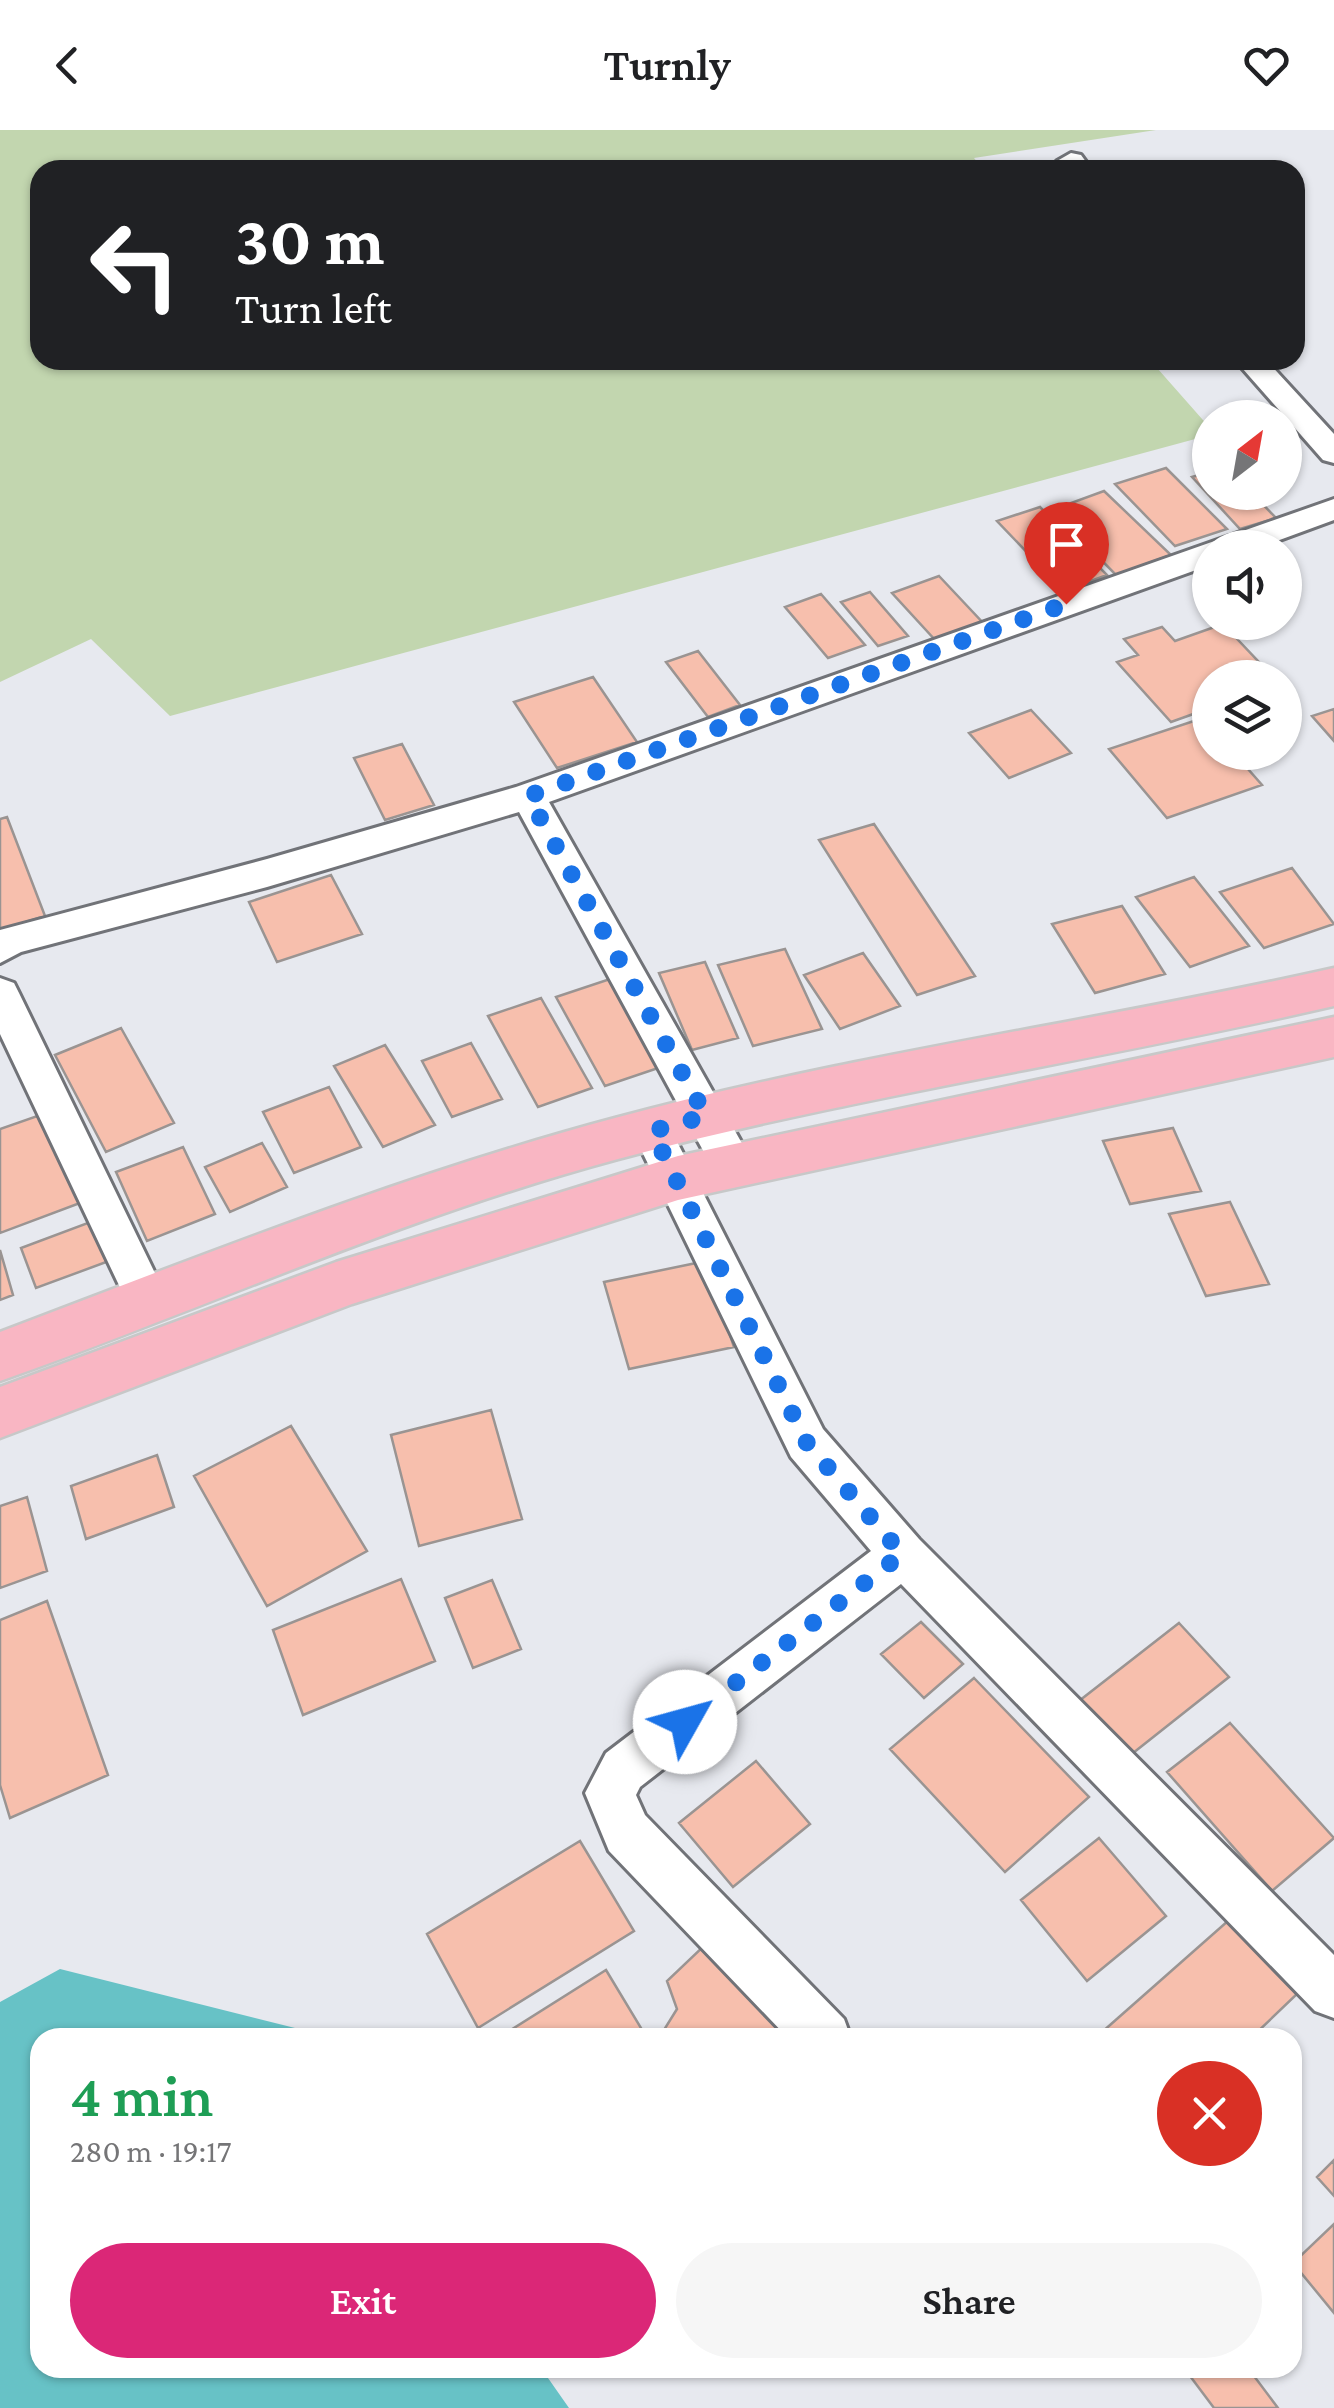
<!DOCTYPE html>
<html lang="en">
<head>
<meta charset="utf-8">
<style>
	:root { --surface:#fff; --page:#f6f6f6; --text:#202124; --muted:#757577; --accent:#db2777 }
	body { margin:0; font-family:"Crimson Pro",serif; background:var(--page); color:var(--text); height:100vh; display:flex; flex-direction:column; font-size:38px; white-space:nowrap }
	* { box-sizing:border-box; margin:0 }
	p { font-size:32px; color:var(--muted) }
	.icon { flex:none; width:55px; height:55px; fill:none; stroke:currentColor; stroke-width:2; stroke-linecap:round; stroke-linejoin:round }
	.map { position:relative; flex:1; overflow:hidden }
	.panel { position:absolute; left:30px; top:1898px; width:1272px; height:350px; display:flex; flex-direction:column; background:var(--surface); border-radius:30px; box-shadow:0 2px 8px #0004 }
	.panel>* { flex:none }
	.top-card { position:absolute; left:30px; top:30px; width:1275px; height:210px; border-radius:30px; box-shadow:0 2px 8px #0004; background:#202124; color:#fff; overflow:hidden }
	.needle { width:65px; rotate:31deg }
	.tools { position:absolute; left:1192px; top:270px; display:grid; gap:20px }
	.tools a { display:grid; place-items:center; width:110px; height:110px; border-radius:50%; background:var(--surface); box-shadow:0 2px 8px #0004; font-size:50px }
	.pin { position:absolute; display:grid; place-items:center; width:85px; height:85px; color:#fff; margin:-102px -42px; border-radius:50% 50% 50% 0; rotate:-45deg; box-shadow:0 0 10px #0007 }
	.pin .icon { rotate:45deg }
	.me { position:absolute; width:110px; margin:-55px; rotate:52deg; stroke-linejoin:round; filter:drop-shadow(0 0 8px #0008) }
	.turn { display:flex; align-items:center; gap:35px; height:210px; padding:0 40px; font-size:45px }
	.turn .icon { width:130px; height:130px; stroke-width:2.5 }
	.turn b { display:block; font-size:70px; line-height:85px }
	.round { display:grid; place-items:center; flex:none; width:105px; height:105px; border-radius:52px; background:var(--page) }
	.headline { display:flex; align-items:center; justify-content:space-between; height:170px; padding:0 40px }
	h1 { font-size:60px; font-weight:600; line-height:75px; color:#1e9e55 }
	.cta { display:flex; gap:20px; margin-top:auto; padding:20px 40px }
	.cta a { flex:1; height:115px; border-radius:60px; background:var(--accent); color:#fff; font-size:40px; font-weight:600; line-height:115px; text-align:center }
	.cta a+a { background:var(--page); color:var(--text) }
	header { display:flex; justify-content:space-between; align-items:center; height:130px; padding:0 40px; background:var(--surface); font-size:45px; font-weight:600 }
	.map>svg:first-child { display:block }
</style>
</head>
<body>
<header><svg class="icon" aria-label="back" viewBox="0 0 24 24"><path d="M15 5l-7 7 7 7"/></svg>Turnly<svg class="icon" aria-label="heart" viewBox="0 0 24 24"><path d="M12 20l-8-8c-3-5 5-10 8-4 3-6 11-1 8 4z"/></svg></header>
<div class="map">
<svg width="1334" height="2278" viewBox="0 0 1334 2278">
	<rect width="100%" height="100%" fill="#e7e9ef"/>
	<!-- green -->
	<path fill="#c2d6af" d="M0,0H1156L974,28L984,40H40V230H1150L1210,298V305L170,586L91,509L0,552Z"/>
	<!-- water -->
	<path fill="#67c2c6" d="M60,1839L303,1900L309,1907L40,1908V2238H541L569,2278H0V1872Z"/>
	<!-- building -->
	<path fill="#f7bfad" stroke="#9a9492" stroke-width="2.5" d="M1166,338L1227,399L1175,416L1115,354Z
		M1210,342V362H1251L1276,388L1240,399L1192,347Z
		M1104,361L1171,425L1116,445L1052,380Z
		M1040,377L1107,445L1064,461L997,391Z
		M939,446L985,495L937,512L892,463Z
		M870,462L908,506L878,516L841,472Z
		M821,464L865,515L828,528L785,477Z
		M1223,494L1274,548H1210V578L1171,592L1117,532L1138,525L1124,509L1162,497L1175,511Z
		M698,521L740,575L708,587L666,532Z
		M593,547L637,612L557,638L514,572Z
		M1334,579V611L1312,586Z
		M1031,580L1071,623L1009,648L969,603Z
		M1203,588L1210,596V622H1233L1262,655L1167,688L1109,619Z
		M402,614L434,675L385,690L354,628Z
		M7,687L45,786L0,800V689Z
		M874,694L975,846L917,865L819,710Z
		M1292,738L1334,794L1264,818L1220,762Z
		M331,745L362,804L277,832L249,772Z
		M1194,747L1249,816L1190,837L1136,767Z
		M1122,776L1165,844L1095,863L1052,794Z
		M785,819L822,899L753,916L718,835Z
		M863,823L900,876L840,899L804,845Z
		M705,832L738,908L692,920L659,843Z
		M619,846L670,934L605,956L556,867Z
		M541,868L592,958L538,977L488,886Z
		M121,898L174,993L106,1022L55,925Z
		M471,913L502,969L452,987L422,931Z
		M385,915L435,995L383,1017L334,936Z
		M329,957L361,1017L294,1043L263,982Z
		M43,984L80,1073L0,1103V999Z
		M1173,998L1201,1061L1130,1074L1103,1011Z
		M262,1013L287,1057L230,1082L205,1037Z
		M183,1017L215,1084L147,1111L116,1042Z
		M1230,1072L1269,1154L1206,1166L1169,1084Z
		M101,1088L117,1128L36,1158L21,1118Z
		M0,1120L13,1165L0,1170Z
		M706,1131L734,1217L629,1239L604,1152Z
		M491,1280L522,1389L419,1416L391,1305Z
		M291,1296L367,1421L267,1476L194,1346Z
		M157,1325L174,1377L86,1409L71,1356Z
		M27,1367L47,1441L0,1458V1376Z
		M401,1449L435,1531L303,1585L273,1500Z
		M492,1450L521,1519L473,1538L445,1468Z
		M47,1471L108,1645L10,1688L0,1655V1490Z
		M921,1492L963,1534L924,1568L881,1524Z
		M1179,1493L1229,1547L1128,1627L1079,1571Z
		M974,1548L1089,1667L1005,1742L890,1619Z
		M1230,1593L1334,1708L1272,1761L1167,1642Z
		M756,1631L810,1694L733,1757L679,1693Z
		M1099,1708L1166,1786L1087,1851L1021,1770Z
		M580,1711L634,1801L478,1898L427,1804Z
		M1229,1790L1297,1864L1251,1908H1105L1101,1903Z
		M708,1812L791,1908H659L677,1879L667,1851Z
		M606,1840L647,1908H498Z
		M1334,2030V2066L1317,2047Z
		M1334,2094V2183L1293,2133Z
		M1184,2238H1248L1278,2278H1214Z"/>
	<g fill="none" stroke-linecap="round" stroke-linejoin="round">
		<defs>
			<path id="minor" d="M1071,23L1081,25L1092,40H1064L1057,31Z
				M1235,230H1266L1334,304V333L1323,330Z
				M1334,369V390L1258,418H1210V435L549,672L748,1024L754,1036L748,1048L733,1053L718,1048L519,682L267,757L21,822L0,833V800L267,729L516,657Z
				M0,848L14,853L19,863L168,1170L162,1183L147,1188L132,1183L126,1170L0,904Z
				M652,985L666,990L823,1299L919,1409L1334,1825V1888L1315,1881L901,1454L640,1657L636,1665L645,1685L844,1889L851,1908H788L609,1721L585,1663L606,1623L871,1421L791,1327L632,1001L638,990Z"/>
			<path id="primary" d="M1334,838V876C1096,931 854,966 618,1029C406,1086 206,1178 0,1251V1202C203,1125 405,1044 615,988C851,924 1095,892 1334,838Z
				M1334,887V927L678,1070L352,1174L0,1308V1257L336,1132L678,1026Z"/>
		</defs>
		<!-- minor casing -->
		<use href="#minor" stroke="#717378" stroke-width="6"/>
		<!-- primary casing -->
		<use href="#primary" stroke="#c7c8c8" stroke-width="5"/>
		<!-- minor -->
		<use href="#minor" fill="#fff" fill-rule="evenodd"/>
		<!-- primary -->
		<use href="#primary" fill="#f9b6c3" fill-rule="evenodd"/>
	</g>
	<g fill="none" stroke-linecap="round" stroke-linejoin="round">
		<!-- route -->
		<path stroke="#1a73e8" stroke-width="18" stroke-dasharray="0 32.4" d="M685,1592L902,1424L807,1313L652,1001L706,986L528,666L1066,474"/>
	</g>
</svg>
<div class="tools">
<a><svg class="needle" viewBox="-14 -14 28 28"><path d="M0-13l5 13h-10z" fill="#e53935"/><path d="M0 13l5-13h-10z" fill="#757577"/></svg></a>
<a><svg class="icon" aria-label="sound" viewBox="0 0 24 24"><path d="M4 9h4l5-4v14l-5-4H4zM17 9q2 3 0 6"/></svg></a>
<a><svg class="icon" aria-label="layers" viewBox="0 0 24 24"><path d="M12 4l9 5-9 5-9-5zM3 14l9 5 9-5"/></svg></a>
</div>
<div class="pin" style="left:1066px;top:474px;background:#d93025"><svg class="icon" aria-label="arrive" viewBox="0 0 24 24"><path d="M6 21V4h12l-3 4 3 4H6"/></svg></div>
<svg class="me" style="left:685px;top:1592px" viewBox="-20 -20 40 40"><circle r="19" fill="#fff"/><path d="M0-13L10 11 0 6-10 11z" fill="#1a73e8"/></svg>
<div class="top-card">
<div class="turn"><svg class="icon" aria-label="left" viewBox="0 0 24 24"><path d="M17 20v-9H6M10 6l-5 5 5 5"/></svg><div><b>30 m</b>Turn left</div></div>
</div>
<section class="panel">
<div class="headline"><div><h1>4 min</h1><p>280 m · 19:17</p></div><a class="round" style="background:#d93025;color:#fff"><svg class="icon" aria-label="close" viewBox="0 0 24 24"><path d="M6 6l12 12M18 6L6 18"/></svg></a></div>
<div class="cta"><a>Exit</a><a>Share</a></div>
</section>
</div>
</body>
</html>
